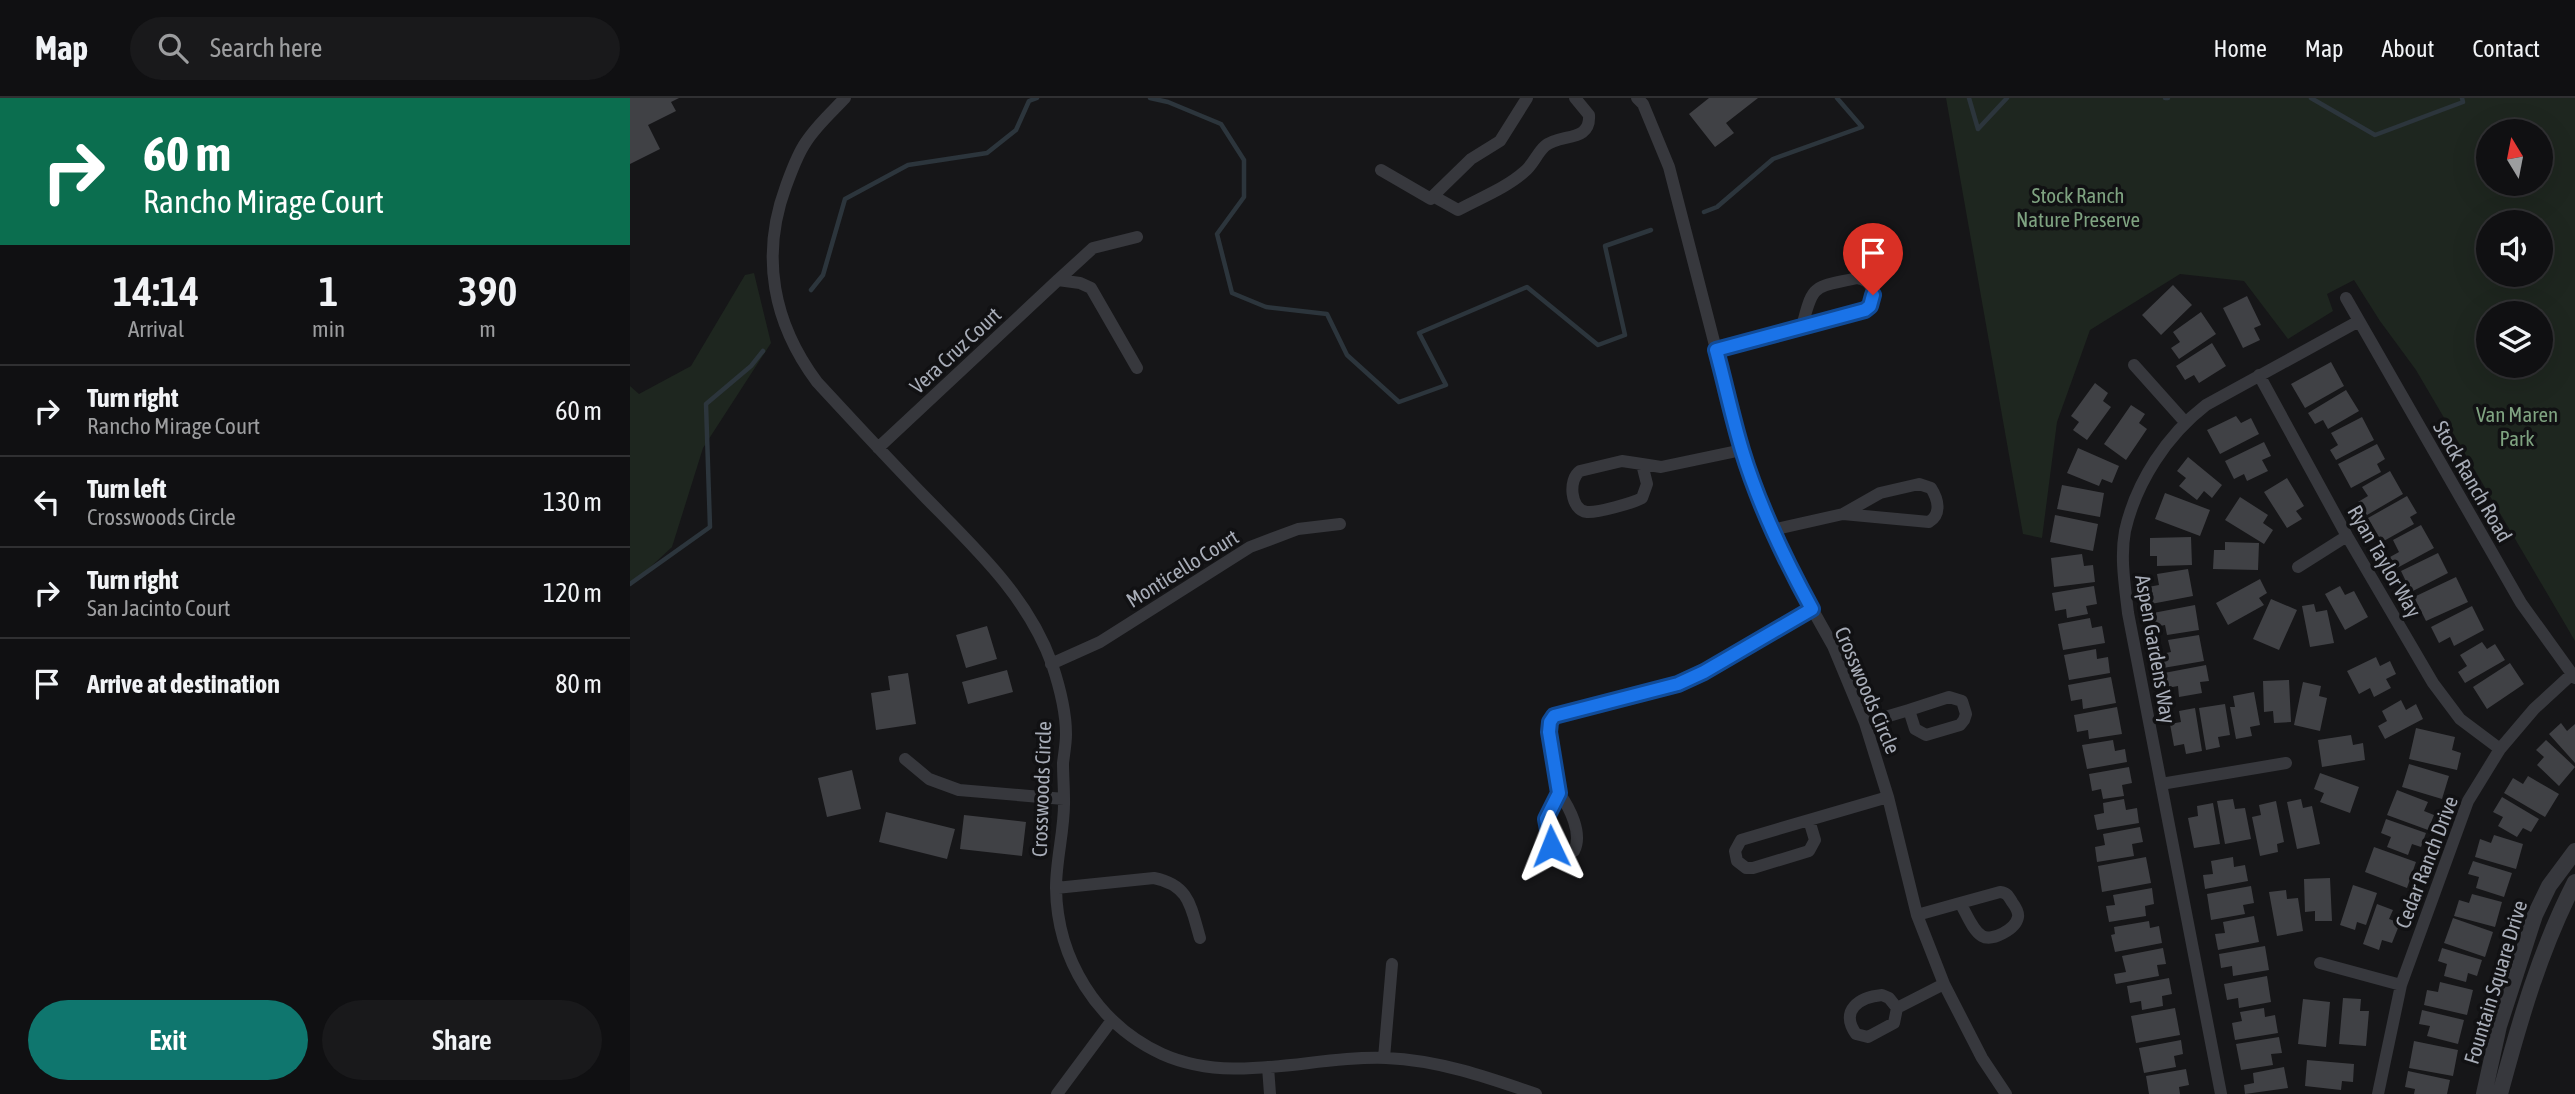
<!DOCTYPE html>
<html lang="en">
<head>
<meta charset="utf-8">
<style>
	:root { --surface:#101012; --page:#19191b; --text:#f1f3f6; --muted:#9c9d9f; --line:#303032; --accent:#0f766e }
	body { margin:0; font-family:"Asap Condensed",sans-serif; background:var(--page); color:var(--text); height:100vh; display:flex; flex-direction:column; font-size:26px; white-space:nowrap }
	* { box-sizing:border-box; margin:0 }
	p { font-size:23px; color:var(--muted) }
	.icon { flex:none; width:38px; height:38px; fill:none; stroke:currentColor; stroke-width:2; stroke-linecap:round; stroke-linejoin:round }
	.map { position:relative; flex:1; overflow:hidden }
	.details { display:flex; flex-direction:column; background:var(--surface); width:630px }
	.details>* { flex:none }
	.guide { background:#0b6e4f; color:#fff; overflow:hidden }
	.needle { width:46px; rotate:350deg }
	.fabs { position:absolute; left:1846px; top:21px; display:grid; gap:14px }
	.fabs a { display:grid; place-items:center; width:77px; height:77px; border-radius:50%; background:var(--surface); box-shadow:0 7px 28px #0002,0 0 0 2px var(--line); font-size:35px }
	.pin { position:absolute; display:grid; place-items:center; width:60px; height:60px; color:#fff; margin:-72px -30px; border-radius:50% 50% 50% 0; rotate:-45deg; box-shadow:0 0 7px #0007 }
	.pin .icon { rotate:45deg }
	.me { position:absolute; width:77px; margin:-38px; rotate:358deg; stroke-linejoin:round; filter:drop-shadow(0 0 5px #0008) }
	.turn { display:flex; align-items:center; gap:24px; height:147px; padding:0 28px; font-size:32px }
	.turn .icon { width:91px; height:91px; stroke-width:2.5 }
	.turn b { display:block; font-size:49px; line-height:60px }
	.eta { display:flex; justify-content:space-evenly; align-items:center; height:119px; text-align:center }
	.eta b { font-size:42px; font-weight:600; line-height:49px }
	.action { display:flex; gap:14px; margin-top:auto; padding:14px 28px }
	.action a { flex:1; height:80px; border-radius:42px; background:var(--accent); color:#fff; font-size:28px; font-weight:600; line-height:80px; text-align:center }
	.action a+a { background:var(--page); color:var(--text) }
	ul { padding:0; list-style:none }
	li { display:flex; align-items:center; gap:21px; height:91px; padding:0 28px; border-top:2px solid var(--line) }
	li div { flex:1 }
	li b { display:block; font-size:26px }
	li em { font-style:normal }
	header { display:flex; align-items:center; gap:42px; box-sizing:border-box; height:98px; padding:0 35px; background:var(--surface); border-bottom:2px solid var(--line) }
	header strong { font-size:33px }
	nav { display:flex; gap:38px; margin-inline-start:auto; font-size:24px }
	.search { width:490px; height:63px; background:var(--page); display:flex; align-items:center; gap:18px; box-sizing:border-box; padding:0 24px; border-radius:38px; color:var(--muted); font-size:26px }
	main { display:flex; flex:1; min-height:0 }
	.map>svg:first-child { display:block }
</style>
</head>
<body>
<header>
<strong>Map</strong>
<div class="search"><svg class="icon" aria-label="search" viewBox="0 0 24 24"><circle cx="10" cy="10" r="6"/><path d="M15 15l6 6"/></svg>Search here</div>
<nav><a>Home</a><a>Map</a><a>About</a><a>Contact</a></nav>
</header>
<main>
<section class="details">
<div class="guide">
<div class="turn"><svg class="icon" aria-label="right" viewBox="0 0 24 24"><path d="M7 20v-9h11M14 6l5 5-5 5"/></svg><div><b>60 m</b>Rancho Mirage Court</div></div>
</div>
<div class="eta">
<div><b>14:14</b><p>Arrival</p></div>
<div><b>1</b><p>min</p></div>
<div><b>390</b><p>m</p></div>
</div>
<ul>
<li><svg class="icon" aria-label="right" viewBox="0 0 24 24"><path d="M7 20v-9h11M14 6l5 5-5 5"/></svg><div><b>Turn right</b><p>Rancho Mirage Court</p></div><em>60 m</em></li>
<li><svg class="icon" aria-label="left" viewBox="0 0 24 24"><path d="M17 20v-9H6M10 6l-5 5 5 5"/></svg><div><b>Turn left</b><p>Crosswoods Circle</p></div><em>130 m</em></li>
<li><svg class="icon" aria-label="right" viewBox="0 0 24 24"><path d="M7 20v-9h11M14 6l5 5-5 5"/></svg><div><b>Turn right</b><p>San Jacinto Court</p></div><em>120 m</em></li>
<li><svg class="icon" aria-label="arrive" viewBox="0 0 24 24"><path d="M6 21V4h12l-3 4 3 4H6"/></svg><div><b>Arrive at destination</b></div><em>80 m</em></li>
</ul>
<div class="action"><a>Exit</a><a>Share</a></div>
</section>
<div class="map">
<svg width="1945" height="996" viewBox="0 0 1945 996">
	<rect width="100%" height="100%" fill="#161618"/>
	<!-- green -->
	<path fill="#1e261f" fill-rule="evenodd" d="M1316,0H1945V543L1786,272L1750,223L1724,182L1697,196L1703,213L1658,241L1614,183L1550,176L1460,232L1427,324L1412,440L1393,436ZM1911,33V86H1858V33ZM1911,124V177H1858V124ZM1911,215V268H1858V215Z
		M124,175L141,245L73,350L42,449L0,488V288L9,296L61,268L115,177Z"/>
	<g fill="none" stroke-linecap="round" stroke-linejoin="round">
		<!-- stream -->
		<path stroke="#2c353c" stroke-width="4.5" d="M520,0L538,4L591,26L614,62V99L587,136L602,195L636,209L697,216L717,257L769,304L816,287L789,235L897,189L968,247L995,237L975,148L1021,132
			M1339,0L1348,31L1377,0
			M1535,0H1538
			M1681,0L1745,37L1833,4L1832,0
			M1074,114L1087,109L1143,61L1232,29L1207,0
			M181,192L193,177L215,101L278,67L357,55L386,32L399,3L407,0
			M0,486L80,429L76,306L121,268L133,253"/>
	</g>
	<!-- building -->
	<path fill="#404145" d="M0,0H49L41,4L46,13L18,27L30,51L0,66Z
		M1079,0H1128L1096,25L1104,35L1085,49L1059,16Z
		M1543,187L1562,207L1531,237L1512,217Z
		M1617,198L1631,227L1624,230L1630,242L1613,250L1593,210Z
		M1571,214L1586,236L1549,261L1541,250L1550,244L1543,234Z
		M1582,245L1596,268L1569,285L1564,277L1555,282L1546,268Z
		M1701,264L1714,288L1675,310L1661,286Z
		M1465,285L1478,295L1473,303L1481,309L1457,342L1443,332L1449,324L1441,318Z
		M1716,292L1729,313L1698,331L1693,322L1685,326L1678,315Z
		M1501,307L1515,316L1509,325L1517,331L1496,362L1474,346Z
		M1606,318L1611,325L1621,320L1629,336L1590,356L1577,332Z
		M1732,319L1744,342L1706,362L1700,352L1708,347L1701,335Z
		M1634,344L1641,358L1632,362L1638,373L1617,383L1614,376L1604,381L1595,363Z
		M1747,346L1755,361L1747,366L1751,374L1721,390L1708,366Z
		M1448,350L1489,368L1482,385L1472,381L1469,388L1437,375Z
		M1558,359L1592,387L1582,400L1574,393L1567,402L1549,388L1556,380L1547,373Z
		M1760,373L1773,396L1737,417L1728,404L1738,398L1732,389Z
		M1657,380L1674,408L1666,413L1672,421L1657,430L1634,394Z
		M1432,387L1474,395L1470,419L1427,411Z
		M1535,395L1580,412L1570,438L1525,421Z
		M1777,398L1787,415L1780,419L1784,426L1752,444L1738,420Z
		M1610,399L1638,417L1633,425L1643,432L1634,446L1595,422Z
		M1425,417L1468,426L1463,453L1420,444Z
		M1791,427L1804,450L1767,470L1760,459L1769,454L1763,442Z
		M1561,439L1562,467L1527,468V458H1520V440Z
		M1595,444L1629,445L1628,472L1583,471L1584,452H1595Z
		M1808,455L1818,475L1781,494L1771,473Z
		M1452,456L1454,468L1463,467L1465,484L1424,489L1421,460Z
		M1558,471L1563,498L1521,506L1518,489L1529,487L1527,476Z
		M1826,479L1838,504L1796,523L1784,499Z
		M1630,481L1637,495L1629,500L1634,507L1598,527L1586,505Z
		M1464,488L1467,506L1456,508L1458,516L1437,520L1436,511L1425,513L1422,495Z
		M1710,488L1715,497L1724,493L1738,519L1715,532L1695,496Z
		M1641,501L1667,512L1649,552L1623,541Z
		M1684,506L1686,514L1697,512L1704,545L1680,549L1672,508Z
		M1565,507L1569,532L1537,537L1535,527L1525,529L1523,515Z
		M1842,508L1854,532L1824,548L1820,539L1809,545L1801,529Z
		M1460,520L1462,530L1472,528L1475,545L1433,552L1428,526Z
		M357,528L367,561L336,570L326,537Z
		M1569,537L1574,563L1533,570L1531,556L1541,554L1538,542Z
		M1852,544L1857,551L1865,546L1875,562L1835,585L1828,574L1837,568L1830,557Z
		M1466,551L1467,561L1478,559L1480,575L1439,582L1434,557Z
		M1746,559L1750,568L1760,563L1766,576L1756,581L1761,590L1744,599L1740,590L1729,596L1717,573Z
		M1880,565L1894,586L1857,611L1843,589Z
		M1576,567L1579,583L1570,584L1572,595L1549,599L1548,588L1537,590L1534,575Z
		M377,572L383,594L338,606L332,584Z
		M278,575L286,626L246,632L241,595L260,592L258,578Z
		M1481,579L1486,605L1453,611L1452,601L1441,603L1438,587Z
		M1659,582L1661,624L1644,625L1643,613L1634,614L1633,583Z
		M1673,584L1691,588L1689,598L1697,600L1690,633L1664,627Z
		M1624,594L1630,627L1620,629L1622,638L1606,641L1600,609H1605L1603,598Z
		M1771,602L1776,612L1786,606L1793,621L1755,641L1748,628L1757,623L1752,613Z
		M1595,606L1600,637L1588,639L1590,649L1576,652L1569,610Z
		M1487,609L1492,636L1459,641L1458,632L1447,634L1444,617Z
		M1565,610L1572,653L1556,656L1554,646L1544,648L1540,626L1551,624L1549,613Z
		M1931,625L1937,633L1945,626V665L1919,636Z
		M1786,630L1825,639L1822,652L1831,655L1827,672L1779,661Z
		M1721,637L1723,647L1733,645L1735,662L1692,669L1688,642Z
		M1483,642L1485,653L1495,651L1497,664L1457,671L1452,647Z
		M1916,642L1945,669L1929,688L1907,667L1914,659L1906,652Z
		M1779,666L1819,678L1812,701L1772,689Z
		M1499,669L1502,685L1492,687L1494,698L1473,701L1471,691L1462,693L1459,676Z
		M222,672L231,711L197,719L188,680Z
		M1690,675L1729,689L1720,715L1690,704L1694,695L1684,691Z
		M1898,678L1929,696L1915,719L1874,695L1883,680L1893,686Z
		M1767,692L1798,704L1794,713L1804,717L1798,732L1757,717Z
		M1872,699L1909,721L1901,734L1893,730L1887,739L1868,728L1873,719L1863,714Z
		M1494,701L1496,712L1507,710L1509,725L1467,732L1464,717L1474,715L1473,705Z
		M1603,701L1605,711L1615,710L1621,741L1595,746L1587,703Z
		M1671,701L1673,710L1682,708L1690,746L1667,751L1657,704Z
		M1646,703L1654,744L1647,746L1648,754L1630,758L1622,719L1631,717L1629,707Z
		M1583,705L1590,746L1564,750L1558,720L1568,718L1567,708Z
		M256,714L325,731L317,761L249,744Z
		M334,717L396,724L392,758L330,751Z
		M1756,721L1796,735L1791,749L1782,746L1778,757L1757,749L1761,739L1751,735Z
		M1510,729L1513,744L1502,746L1504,758L1467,764L1465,749L1475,747L1473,736Z
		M1864,737L1893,746L1886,771L1845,759L1850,741L1861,745Z
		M1744,749L1786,764L1777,790L1735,774Z
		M1516,759L1521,785L1472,794L1468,768Z
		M1603,759L1604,769L1615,767L1618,783L1575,791L1573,777L1583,776L1581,763Z
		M1843,763L1882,775L1874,799L1846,790L1849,779L1838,776Z
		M1700,780L1702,823H1685V813L1675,814L1674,781Z
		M1723,787L1747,795L1736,827L1727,824L1725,832L1710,827Z
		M1621,788L1624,805L1613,807L1615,816L1581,822L1577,796Z
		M1522,790L1524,806L1515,808L1516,818L1479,824L1476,808L1485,807L1483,797Z
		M1656,792L1657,801L1668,800L1673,833L1647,838L1639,794Z
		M1842,796L1872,804L1865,829L1824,818L1829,802L1839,805Z
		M1747,806L1763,812L1759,821L1770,825L1762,845L1752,842L1749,852L1733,846Z
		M1624,818L1629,844L1588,852L1585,836L1595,835L1593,824Z
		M1823,820L1863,834L1855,859L1814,845Z
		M1519,823L1520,830L1529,828L1532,845L1485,854L1481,837L1485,836L1484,829Z
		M1635,848L1639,872L1603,878L1602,868L1591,870L1589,856Z
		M1533,850L1536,866L1527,867L1529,878L1486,886L1484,876L1496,874L1492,858Z
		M1812,850L1852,862L1847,878L1838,875L1836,884L1814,878L1817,866L1808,863Z
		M1637,878L1641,904L1609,910L1608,900L1597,902L1594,886Z
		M1539,880L1542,896L1532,898L1533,908L1512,912L1511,903L1500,905L1497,888Z
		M1810,884L1843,892L1837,917L1794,907L1797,892L1808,894Z
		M1713,900L1731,901L1730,913H1739L1736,948L1709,946Z
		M1673,901L1700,904L1696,949L1668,946Z
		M1545,910L1550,937L1506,945L1501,918Z
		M1634,910L1635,919L1645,917L1648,935L1605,942L1602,925L1612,923L1610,914Z
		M1792,912L1834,922L1828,946L1797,938L1800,928L1789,926Z
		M1649,939L1652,955L1641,956L1643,967L1611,972L1606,946Z
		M1551,942L1553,956L1544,958L1546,969L1514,975L1509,950Z
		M1784,943L1828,952L1823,978L1779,970Z
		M1677,962L1724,966L1723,984L1712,983L1711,992L1675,988Z
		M1654,969L1658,990L1615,996L1614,987L1624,985L1623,975Z
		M1556,971L1559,987L1549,989L1550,996H1519L1516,978Z
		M1778,973L1820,982L1817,996H1784L1785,991L1775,989Z"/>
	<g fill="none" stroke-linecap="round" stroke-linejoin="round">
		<!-- minor -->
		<path stroke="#37383d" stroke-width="12" d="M215,0C202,14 187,27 176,44C167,57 162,72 156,88C130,158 143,225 187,284C224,324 260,363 297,401C346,451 398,499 422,566C429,587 436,613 436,636C436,646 434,656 433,665C433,677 434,689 434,701C435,730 426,760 426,790C427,861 467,926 532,956C603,988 682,957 756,960C808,962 857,979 906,996
			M1007,0L1013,6L1039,69L1112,352L1129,402L1162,475L1203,548L1235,625L1258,699L1287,817L1314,886L1352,960L1376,996
			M751,72L801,101L803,98L828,112C850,100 876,90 894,74C903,67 907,55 915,48C930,35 961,45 959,17L945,0
			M803,98L841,61L870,43L897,0
			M1227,180C1244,182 1248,201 1235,212L1172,229C1183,184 1184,190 1227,180Z
			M428,182L463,150L507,139
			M1716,200L1891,505L1945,580
			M1086,252L1172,229
			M1504,267L1555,324
			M1629,277L1717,438L1803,585L1830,621L1870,651
			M248,350L428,182L450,185L461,190L507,270
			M992,363L1012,366L1017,386L1012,400C1003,405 967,415 957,414C940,412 938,381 950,373Z
			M1012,366L1031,369L1112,352
			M1289,386L1301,390C1308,401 1312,416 1299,424L1213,416L1250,395Z
			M1142,432L1213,416
			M1668,469L1717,438
			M421,566L470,544L620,449L668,431L710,426
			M1319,599L1332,603L1336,616L1334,622L1330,627L1296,637L1285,631L1279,612Z
			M1235,625L1279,612
			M275,661L299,681L329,692L434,701
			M1531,686L1656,665
			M929,695C929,674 911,635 924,618L1048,586L1075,574L1182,511
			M929,695C940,710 953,736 944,753L934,758L923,753C910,724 919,720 929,695Z
			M1179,722L1185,742L1179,753L1123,770H1116L1107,763L1105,753L1111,742Z
			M1179,722L1258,699
			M426,790L524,780C560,787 561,810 570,840
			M1370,794C1377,795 1378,797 1382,804C1385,808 1389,814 1388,819C1386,831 1362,844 1352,838C1342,832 1336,814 1330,805Z
			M1287,817L1330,805
			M1690,865L1771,887
			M1252,897L1259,900L1267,910L1264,925L1238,939L1226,936C1209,912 1230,899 1252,897Z
			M1267,910L1314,886
			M754,960L762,866
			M638,969L640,996
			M427,996L482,922
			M1591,996L1498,515C1495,488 1490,460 1495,433C1506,384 1537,337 1576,307L1729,223
			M1748,996L1771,887L1838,703L1870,651L1904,611L1941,577"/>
		<!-- tertiary -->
		<path stroke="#37383d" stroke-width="16" d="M1854,996L1869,928L1905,817L1919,788L1945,753
			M1870,996C1890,922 1910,852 1945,784"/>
	</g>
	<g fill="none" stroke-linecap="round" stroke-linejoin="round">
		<defs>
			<path id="route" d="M921,748L916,721L929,695L919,634L920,624L924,618L1048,586L1074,574L1182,511C1154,460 1129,408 1112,352C1102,319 1095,285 1086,252L1235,212L1240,208L1243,197"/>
		</defs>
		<!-- route casing -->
		<use href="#route" stroke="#114b97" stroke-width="18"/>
		<!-- route -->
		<use href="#route" stroke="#1a73e8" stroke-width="12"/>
	</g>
	<g text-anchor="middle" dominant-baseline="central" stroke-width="7" stroke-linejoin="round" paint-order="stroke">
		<!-- park labels -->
		<g font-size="21" fill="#7fa381" stroke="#111113">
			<text x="1448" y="97">Stock Ranch<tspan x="1448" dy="24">Nature Preserve</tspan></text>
			<text x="1887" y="316">Van Maren<tspan x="1887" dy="24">Park</tspan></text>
		</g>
		<!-- street labels -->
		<g font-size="21" fill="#a8adb8" stroke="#111113">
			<text transform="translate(325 252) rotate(-43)">Vera Cruz Court</text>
			<text transform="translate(1843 383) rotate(60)">Stock Ranch Road</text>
			<text transform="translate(1755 463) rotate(60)">Ryan Taylor Way</text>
			<text transform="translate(552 470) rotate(-32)">Monticello Court</text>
			<text transform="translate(1526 551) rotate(80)">Aspen Gardens Way</text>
			<text transform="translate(1238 592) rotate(67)">Crosswoods Circle</text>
			<text transform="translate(411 691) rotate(-88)">Crosswoods Circle</text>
			<text transform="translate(1796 764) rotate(-69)">Cedar Ranch Drive</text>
			<text transform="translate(1865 884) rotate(-73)">Fountain Square Drive</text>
		</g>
	</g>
</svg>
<div class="fabs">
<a><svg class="needle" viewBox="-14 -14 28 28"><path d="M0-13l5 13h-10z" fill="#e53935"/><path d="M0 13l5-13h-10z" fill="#9c9d9f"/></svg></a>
<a><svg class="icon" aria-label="sound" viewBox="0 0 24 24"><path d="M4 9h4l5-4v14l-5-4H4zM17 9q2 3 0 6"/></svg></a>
<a><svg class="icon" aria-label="layers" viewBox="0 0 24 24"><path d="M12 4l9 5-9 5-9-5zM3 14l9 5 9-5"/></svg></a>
</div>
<div class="pin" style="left:1243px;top:197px;background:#d93025"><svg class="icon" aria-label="arrive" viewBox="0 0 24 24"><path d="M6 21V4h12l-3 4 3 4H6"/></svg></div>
<svg class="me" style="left:921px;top:748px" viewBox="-20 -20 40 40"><path d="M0-17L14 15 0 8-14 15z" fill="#1a73e8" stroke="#fff" stroke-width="4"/></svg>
</div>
</main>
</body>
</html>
